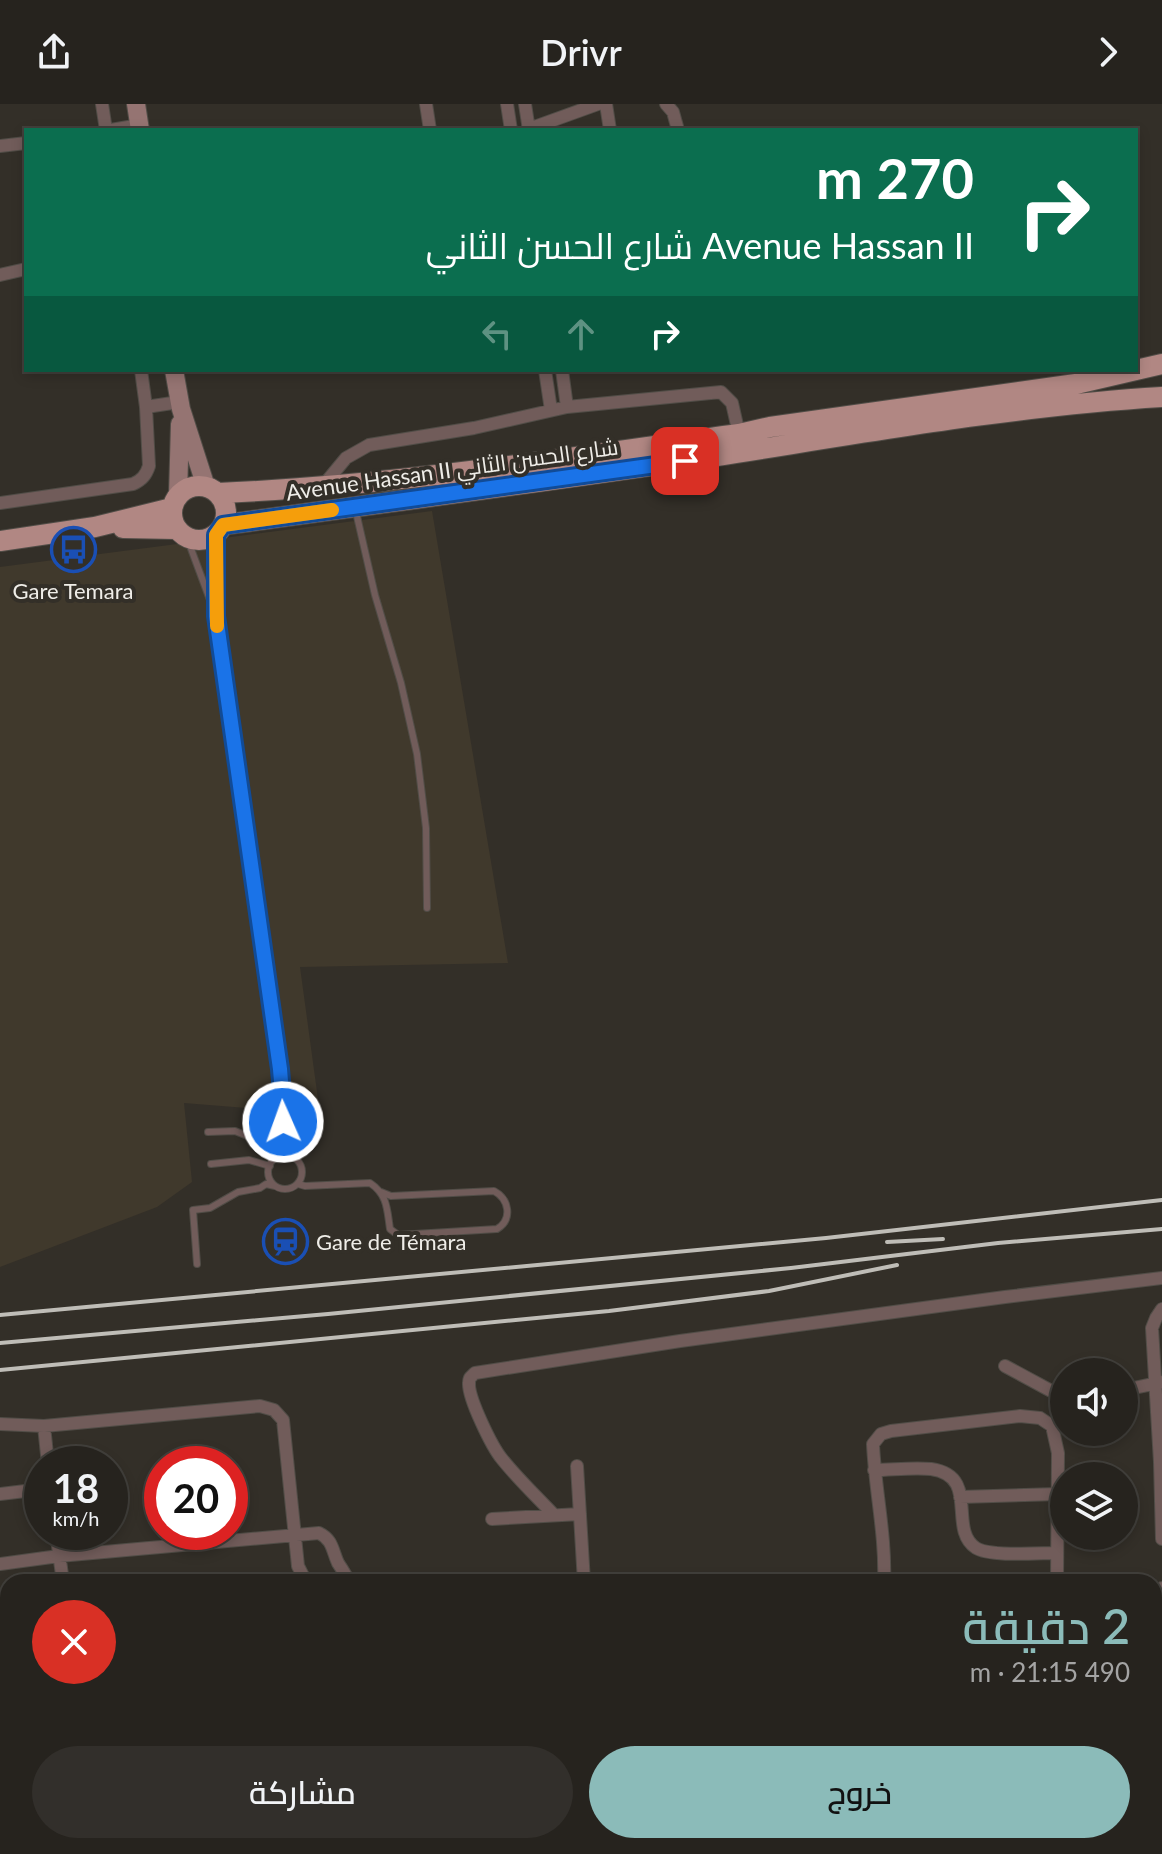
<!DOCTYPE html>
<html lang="ar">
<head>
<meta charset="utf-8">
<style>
	:root { --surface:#26231e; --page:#322f2b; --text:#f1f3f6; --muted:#a4a4a4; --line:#42403c; --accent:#8bbbb9 }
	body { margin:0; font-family:Lato,Cairo,sans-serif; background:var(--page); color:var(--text); direction:rtl; height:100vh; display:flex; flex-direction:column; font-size:30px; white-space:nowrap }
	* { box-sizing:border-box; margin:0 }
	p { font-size:26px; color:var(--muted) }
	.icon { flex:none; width:44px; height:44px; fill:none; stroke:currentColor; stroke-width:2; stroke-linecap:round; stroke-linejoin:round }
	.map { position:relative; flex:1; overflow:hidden; direction:ltr }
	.sheet { position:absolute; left:0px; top:1470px; width:1162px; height:280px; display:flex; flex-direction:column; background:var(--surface); border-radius:24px 24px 0 0; box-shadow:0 4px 12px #0003,0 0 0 2px var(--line); direction:rtl }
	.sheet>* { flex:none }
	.top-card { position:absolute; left:24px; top:24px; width:1114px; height:244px; border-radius:0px; box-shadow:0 4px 12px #0003,0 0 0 2px var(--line); direction:rtl; background:#0b6e4f; color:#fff; overflow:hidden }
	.tools { position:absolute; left:1050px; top:1254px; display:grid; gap:16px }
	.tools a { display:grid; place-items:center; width:88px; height:88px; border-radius:50%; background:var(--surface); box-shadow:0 4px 12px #0003,0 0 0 2px var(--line); font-size:40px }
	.speed { position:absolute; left:24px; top:1342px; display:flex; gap:16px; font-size:40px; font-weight:700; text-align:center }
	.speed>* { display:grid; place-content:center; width:104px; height:104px; border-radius:50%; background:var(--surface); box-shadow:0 4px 12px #0003,0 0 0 2px var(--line); line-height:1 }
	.speed small { font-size:20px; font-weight:400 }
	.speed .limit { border:12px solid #d22; background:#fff; color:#111 }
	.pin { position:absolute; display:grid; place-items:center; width:68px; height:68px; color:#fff; margin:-34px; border-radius:16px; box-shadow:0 4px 12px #0006 }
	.me { position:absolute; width:88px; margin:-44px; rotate:358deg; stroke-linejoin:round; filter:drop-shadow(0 0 6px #0008) }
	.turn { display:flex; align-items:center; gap:28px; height:168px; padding:0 32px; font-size:36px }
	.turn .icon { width:104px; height:104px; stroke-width:2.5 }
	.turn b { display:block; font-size:56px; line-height:68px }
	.lanes { display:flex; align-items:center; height:76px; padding:0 32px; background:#0003; justify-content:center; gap:40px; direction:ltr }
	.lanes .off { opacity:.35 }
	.round { display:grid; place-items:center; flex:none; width:84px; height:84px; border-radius:42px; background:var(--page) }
	.headline { display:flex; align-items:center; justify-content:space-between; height:136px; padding:0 32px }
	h1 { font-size:48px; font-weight:600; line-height:60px; color:var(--accent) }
	.cta { display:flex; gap:16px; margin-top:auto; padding:16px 32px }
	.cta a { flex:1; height:92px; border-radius:48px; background:var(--accent); color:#111; font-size:32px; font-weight:600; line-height:92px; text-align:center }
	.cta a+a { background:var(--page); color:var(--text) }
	header { display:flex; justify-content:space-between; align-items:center; height:104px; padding:0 32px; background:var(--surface); font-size:36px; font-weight:600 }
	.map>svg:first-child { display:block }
</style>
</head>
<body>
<header><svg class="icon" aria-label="forward" viewBox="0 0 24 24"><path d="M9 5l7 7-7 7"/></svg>Drivr<svg class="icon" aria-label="share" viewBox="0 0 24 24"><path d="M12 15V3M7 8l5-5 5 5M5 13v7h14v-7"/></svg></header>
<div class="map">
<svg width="1162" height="1750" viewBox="0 0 1162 1750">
	<rect width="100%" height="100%" fill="#332f28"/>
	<!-- built -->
	<path fill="#40392c" d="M432,407L508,859L300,863L320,1010L184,999L192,1078L157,1103L0,1163V463Z"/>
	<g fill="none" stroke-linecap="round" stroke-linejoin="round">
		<defs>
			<path id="service" d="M356,408L375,491L401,579L417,650L426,724L427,804
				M187,434L216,512V431
				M216,512L280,965L283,1002L282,1034L284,1051
				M208,1028L235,1027L255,1035L282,1034
				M268 1068a17 17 0 1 1 34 0a17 17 0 1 1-34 0Z
				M211,1060L249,1056L270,1062
				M298,1080L305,1082L370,1079C388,1091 387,1106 390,1125L398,1131L497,1125C513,1115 509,1095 494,1087L391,1092L381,1088
				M197,1160L193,1106L210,1104L238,1088L260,1084L266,1080L275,1082"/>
			<path id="minor" d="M102,0L106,26
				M426,0L430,26
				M507,0L511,26
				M525,0L529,26
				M606,0L610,26
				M666,0L673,8L678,26
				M111,26L140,21
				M526,26L598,0
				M0,42L26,39
				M0,171L26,165
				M141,266L146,303
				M545,266L551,306
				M562,266L567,303
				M322,383L346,354L369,341L474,324L567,303L721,288L732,299L739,330
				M0,399L133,380C142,376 146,371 149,362L146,303L179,298
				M1162,1205L1156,1214L1152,1224L1160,1358L1162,1435
				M1005,1262L1055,1289L1064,1290
				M1124,1286L1162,1278
				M0,1320L44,1322L260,1302L274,1306L283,1316L298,1462L306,1478
				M44,1322L48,1360
				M577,1362L584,1478
				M874,1366C892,1366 913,1363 931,1365C981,1372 947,1425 976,1444C990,1453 1039,1449 1057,1449
				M0,1390L42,1385
				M960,1393L1058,1390
				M554,1411C537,1393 518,1375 502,1355C492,1343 468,1294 469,1279C469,1273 471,1273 475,1269L680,1237L1005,1193L1162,1174
				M492,1415L580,1410
				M56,1428L63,1478
				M0,1460L59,1452L319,1429C333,1436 332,1446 338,1459C342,1465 346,1471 349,1478
				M884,1478C886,1432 875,1386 873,1340L881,1330L891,1327L1020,1312L1040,1314L1052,1322L1058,1349L1057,1478
				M1154,1503L1162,1484
				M0,1549L8,1606
				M1154,1574L1162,1590
				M0,1658L8,1657
				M1154,1659H1162
				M102,1742L103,1750
				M295,1742L296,1750
				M373,1742L374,1750
				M392,1742L393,1750
				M481,1742L482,1750
				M600,1742L601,1750
				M827,1742L828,1750
				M1002,1750L1003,1742"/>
			<path id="secondary" d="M136,0L140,26
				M174,266L181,305L206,383
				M178,391L180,320"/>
			<path id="primary" d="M1136,266L1162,260
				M172 409a27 27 0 1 1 54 0a27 27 0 1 1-54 0Z
				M218,389C392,382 566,354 739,330L770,323L1076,280L1136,266
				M223,421C388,398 553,377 717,352C864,329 1013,302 1162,293
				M123,424L176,425
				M0,437L95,423L172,404"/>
		</defs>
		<!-- service casing -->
		<use href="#service" stroke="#514d47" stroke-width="8"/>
		<!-- minor casing -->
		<use href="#minor" stroke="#514d47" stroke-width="14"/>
		<!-- secondary casing -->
		<use href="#secondary" stroke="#514d47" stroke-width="20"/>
		<!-- primary casing -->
		<use href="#primary" stroke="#514d47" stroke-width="22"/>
		<!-- service -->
		<use href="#service" stroke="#715c5a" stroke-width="6"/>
		<!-- minor -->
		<use href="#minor" stroke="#715c5a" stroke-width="12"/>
		<!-- secondary -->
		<use href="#secondary" stroke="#957472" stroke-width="18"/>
		<!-- primary -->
		<use href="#primary" stroke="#b18783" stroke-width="20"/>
		<!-- rail -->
		<path stroke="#bfbdb7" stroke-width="4" d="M887,1138L943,1135
			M0,1211L826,1134L1162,1096
			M0,1239L328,1210L791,1164L998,1139L1162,1125
			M0,1266L609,1207L769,1187L897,1161"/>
	</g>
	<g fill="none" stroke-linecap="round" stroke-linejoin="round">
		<defs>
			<path id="route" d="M283,1018V1002L280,965L216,512V431L223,421L685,357"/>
		</defs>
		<!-- route casing -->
		<use href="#route" stroke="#114b97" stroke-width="20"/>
		<!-- route -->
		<use href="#route" stroke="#1a73e8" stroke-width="14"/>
		<!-- slow -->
		<path stroke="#f59e0b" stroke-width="14" d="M217,522L216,431L223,421L332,406"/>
	</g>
	<!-- icons -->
	<defs>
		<symbol id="bus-ring" viewBox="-11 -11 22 22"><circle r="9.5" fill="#332f28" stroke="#1a4fb4" stroke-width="1.5"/><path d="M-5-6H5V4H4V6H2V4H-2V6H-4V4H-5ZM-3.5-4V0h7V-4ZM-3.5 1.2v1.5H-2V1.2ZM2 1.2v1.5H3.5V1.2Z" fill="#1a4fb4"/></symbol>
		<symbol id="station-ring" viewBox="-11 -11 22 22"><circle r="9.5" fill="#332f28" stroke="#1a4fb4" stroke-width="1.5"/><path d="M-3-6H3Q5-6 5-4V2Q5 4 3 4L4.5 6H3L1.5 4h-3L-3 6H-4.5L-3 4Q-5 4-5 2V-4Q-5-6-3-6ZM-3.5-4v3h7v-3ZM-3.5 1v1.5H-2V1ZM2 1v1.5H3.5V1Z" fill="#1a4fb4"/></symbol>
	</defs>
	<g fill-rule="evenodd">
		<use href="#bus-ring" x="48" y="420" width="51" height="51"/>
		<use href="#station-ring" x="260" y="1112" width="51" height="51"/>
	</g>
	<g text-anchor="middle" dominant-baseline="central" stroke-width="8" stroke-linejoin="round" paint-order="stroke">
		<!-- street labels -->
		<g font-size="22" fill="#efede8" stroke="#332f28">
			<text transform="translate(452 365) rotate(-8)">Avenue Hassan II شارع الحسن الثاني</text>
		</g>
		<!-- poi labels -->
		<g font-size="22" fill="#efede8" stroke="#332f28">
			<text x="73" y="486">Gare Temara</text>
			<text x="316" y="1137" text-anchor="start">Gare de Témara</text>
		</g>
	</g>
</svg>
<div class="tools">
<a><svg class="icon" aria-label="sound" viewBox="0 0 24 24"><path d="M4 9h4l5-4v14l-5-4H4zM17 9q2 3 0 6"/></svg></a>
<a><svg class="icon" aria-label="layers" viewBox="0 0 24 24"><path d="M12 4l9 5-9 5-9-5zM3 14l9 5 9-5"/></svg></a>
</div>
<div class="speed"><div>18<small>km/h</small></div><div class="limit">20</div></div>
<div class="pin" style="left:685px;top:357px;background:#d93025"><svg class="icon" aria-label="arrive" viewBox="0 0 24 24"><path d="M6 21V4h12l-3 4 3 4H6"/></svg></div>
<svg class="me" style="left:283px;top:1018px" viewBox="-20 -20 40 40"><circle r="17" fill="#1a73e8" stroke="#fff" stroke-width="3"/><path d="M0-11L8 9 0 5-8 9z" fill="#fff"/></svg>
<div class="top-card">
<div class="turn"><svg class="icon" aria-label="right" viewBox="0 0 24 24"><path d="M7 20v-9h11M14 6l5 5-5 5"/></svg><div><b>270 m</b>Avenue Hassan II شارع الحسن الثاني</div></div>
<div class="lanes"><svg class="icon off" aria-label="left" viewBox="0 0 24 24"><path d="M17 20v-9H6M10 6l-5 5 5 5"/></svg><svg class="icon off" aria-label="ahead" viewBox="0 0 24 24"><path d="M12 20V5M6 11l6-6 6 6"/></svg><svg class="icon" aria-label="right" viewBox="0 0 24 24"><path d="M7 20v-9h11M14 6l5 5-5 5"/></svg></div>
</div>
<section class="sheet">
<div class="headline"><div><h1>2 دقيقة</h1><p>490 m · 21:15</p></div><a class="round" style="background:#d93025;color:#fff"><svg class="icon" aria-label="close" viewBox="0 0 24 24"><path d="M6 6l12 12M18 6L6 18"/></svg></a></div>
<div class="cta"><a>خروج</a><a>مشاركة</a></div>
</section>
</div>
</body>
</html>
